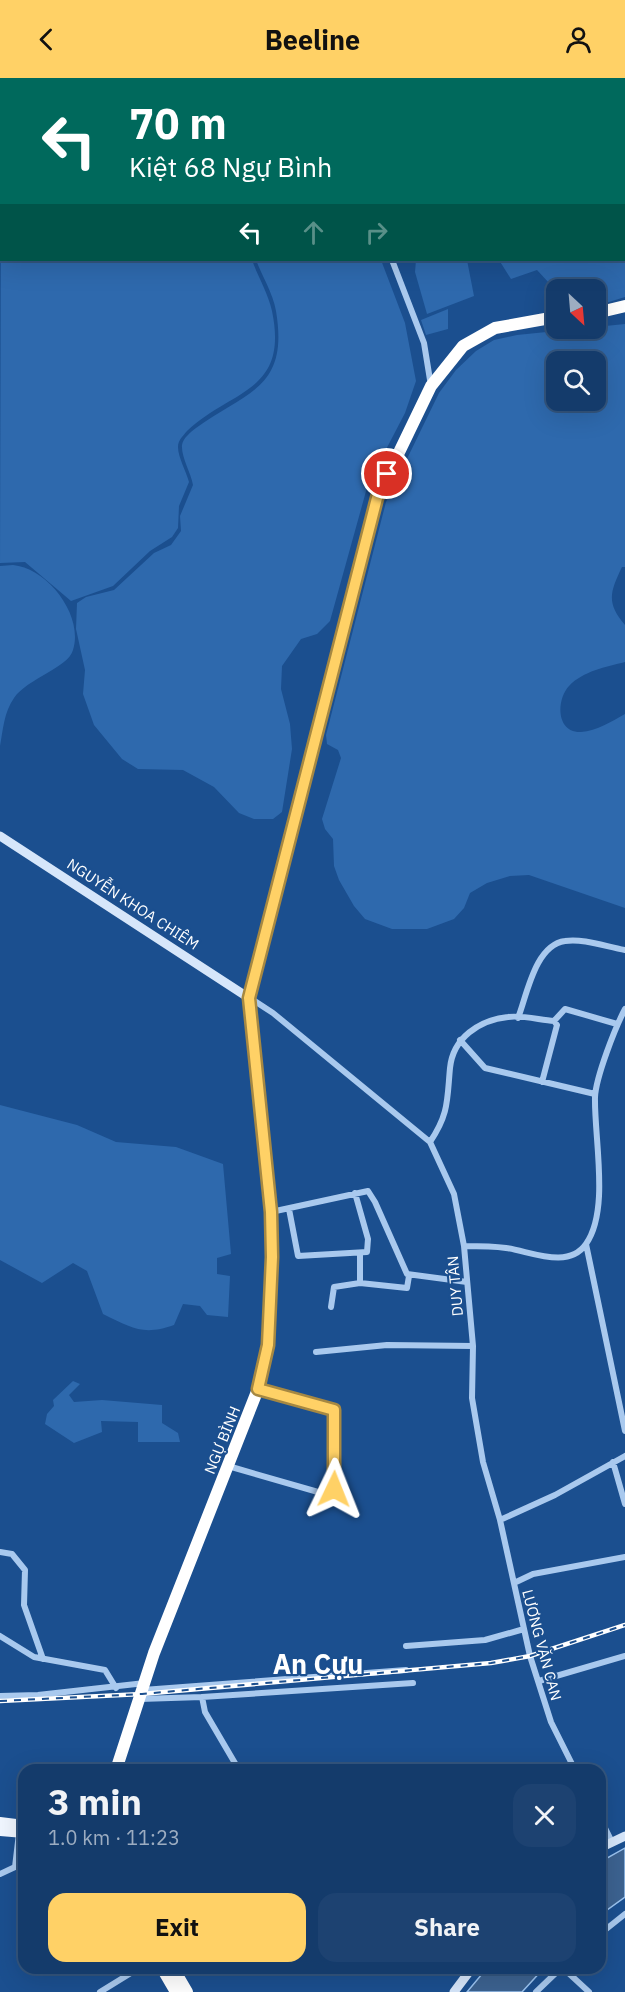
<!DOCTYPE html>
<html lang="en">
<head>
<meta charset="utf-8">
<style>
	:root { --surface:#143b6b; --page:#1d4271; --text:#f1f3f6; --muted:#9dadc1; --line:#33557e; --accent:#ffd166 }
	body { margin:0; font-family:"IBM Plex Sans",sans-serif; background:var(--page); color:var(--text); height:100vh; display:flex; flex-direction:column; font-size:22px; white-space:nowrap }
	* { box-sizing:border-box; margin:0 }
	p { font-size:20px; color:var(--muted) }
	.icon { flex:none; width:33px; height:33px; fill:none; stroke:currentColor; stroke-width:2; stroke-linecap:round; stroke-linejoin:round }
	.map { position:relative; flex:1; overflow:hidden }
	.sheet { position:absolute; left:18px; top:1686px; width:588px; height:210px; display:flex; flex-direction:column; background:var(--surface); border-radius:18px; box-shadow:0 6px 24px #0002,0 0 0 2px var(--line) }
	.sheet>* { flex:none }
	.guide { position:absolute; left:0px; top:0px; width:626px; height:183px; box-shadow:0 6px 24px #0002,0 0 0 2px var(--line); background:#00695c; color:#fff; overflow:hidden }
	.needle { width:39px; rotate:154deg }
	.tools { position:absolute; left:546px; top:201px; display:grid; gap:12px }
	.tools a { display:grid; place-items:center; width:60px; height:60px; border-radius:12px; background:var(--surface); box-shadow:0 6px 24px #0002,0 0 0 2px var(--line); font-size:30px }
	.pin { position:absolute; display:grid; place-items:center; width:51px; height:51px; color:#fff; margin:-26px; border:3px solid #fff; border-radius:50%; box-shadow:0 2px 6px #0007 }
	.me { position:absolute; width:66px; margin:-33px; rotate:2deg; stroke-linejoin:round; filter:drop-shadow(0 0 4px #0008) }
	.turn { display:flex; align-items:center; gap:21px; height:126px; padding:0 30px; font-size:27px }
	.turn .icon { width:78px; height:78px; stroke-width:2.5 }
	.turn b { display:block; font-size:42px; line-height:51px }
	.lanes { display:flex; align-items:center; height:57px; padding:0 30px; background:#0003; justify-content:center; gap:30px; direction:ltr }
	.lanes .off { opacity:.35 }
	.round { display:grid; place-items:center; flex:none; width:63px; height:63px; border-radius:18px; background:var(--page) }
	.headline { display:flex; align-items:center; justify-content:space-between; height:102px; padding:0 30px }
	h1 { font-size:36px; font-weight:800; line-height:45px }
	.button { display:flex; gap:12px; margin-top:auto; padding:12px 30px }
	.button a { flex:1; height:69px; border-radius:18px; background:var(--accent); color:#111; font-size:24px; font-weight:800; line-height:69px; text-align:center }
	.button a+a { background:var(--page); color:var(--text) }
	header { display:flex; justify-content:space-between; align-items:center; height:78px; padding:0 30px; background:var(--accent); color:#111; font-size:27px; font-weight:800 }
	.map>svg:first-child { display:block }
</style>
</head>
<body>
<header><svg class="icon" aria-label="back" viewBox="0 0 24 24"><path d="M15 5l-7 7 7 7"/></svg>Beeline<svg class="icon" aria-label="person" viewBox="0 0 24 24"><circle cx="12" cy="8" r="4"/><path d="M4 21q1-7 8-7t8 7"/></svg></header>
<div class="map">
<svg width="625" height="1914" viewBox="0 0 625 1914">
	<rect width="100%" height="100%" fill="#1b4f8f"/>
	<!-- green -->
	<path fill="#2e69ad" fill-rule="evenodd" d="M403,0H625V219L596,228V212H556V221L550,206L537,192L511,201L499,182H624V2L401,1Z
		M1,98L2,182H252C258,199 268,215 272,233C289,315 231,311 187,353C183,358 178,362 178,369C178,379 186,393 189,404L179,428L178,450L172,459L150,473L113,508L71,523L25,484L0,485Z
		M256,182H381L405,245L416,303L405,335L368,406L330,543L317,556L301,561L282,588L281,611L290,646L292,671L282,734L273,741H254L239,735L214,709L183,692L138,691L122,681L94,647L83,616L85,592L76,551L77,525L86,519L114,512L154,475L171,467L181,453L180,438L193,407C191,395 181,379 182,367C183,360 191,354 196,350C247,313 289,311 276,233C273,215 262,198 256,182Z
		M416,182H467L474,218L427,236L415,194Z
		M448,231V251L426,257L421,242Z
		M625,246V489H622C610,514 606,525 625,547V584C606,589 583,593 569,608C556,622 556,655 581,654C597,653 612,643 625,636V830L529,797L510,798L487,805L470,815L464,830L454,841L427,851H392L365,841L354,828L339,802L334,788L333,761L325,751L322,741L341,680L338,672L327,666L326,657L386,424L439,315L456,292L476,273L494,262L517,257ZM556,284H596V322H556Z
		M13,487C47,490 84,537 73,572C68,590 28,600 14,620C4,634 3,652 0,668V488Z
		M0,1027L77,1047L116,1064L176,1069L223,1086L231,1176L217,1180V1196L230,1198L228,1239L207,1237L200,1228L183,1226L174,1247C143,1258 132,1250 103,1236L87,1193L73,1185L42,1205L0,1182Z
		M73,1303L80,1306L69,1317L74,1324L102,1322L162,1327V1345L178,1355L180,1364H138V1344L101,1343L102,1354L74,1365L45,1346L47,1336L54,1328L53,1322Z"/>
	<!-- water -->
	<path fill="#3c6290" stroke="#9cc4f0" stroke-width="1.5" d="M625,1770V1819L600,1837V1784Z
		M487,1890H544L522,1914H467Z"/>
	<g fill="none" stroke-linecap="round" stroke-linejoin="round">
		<!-- street -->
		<path stroke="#a9c9ee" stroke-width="6" d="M322,0L323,2
			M338,2L342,0
			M392,182L424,265L431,308
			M250,920L273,935L430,1064L454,1116L464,1168L473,1268L472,1320L483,1384L500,1442L530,1578L551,1644L575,1692
			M625,931C615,950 596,999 595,1019C594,1060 610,1132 586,1166L625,1353
			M518,940C527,917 535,867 565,863C583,860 607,869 625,872
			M554,943L565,931L617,946
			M460,962L485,990L595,1016
			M430,1064C449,1036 447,1022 450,990C453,960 479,942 508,939C522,937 540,942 554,943L557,947L542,1004
			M289,1131L298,1178L367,1174L368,1161L355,1115
			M271,1134L368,1113L375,1124L407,1196L467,1204
			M464,1168C478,1168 492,1168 506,1170C530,1173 568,1192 586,1166
			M360,1205V1175
			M331,1229L334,1209L360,1205L407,1210L409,1198
			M316,1274L387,1267L473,1268
			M613,1384L625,1426
			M228,1388L325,1416L330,1415L334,1411V1332L258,1311
			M500,1442L555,1417L625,1378
			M0,1474L12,1476L25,1492L24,1527L43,1581
			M514,1505L533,1496L625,1479
			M0,1558L34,1579L105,1592L116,1610
			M406,1568L485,1562L524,1551
			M539,1603L625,1578
			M143,1612L406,1592
			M0,1618L38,1617L145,1605
			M140,1621L202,1619
			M239,1692L205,1634L202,1619L413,1605
			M600,1740L611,1762
			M0,1796L15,1789L19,1755
			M600,1856L625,1836
			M563,1890L589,1914
			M100,1914L139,1890
			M536,1914L561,1890"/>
		<!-- secondary -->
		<path stroke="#d6e6fa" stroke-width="9" d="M0,758L249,920
			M600,1770L625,1758
			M454,1914L472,1890"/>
		<!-- primary -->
		<path stroke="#f0f6ff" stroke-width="10" d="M0,1744L24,1747
			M0,1753L24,1755"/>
		<!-- highway -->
		<path stroke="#fff" stroke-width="12" d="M596,235L625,228
			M116,1692L154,1575L258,1311L268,1267L272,1179L271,1134L249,920L377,420L431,308L463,268L495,250L556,239
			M162,1890L176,1914
			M173,1890L187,1914"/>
		<defs>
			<path id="rail" d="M0,1623L142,1616L491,1585L530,1578L625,1547"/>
		</defs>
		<!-- rail casing -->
		<use href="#rail" stroke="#fff" stroke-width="4.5"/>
		<!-- rail -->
		<use href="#rail" stroke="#1b4f8f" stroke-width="2" stroke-dasharray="7" stroke-linecap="butt"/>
	</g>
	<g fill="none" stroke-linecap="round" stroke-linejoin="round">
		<defs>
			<path id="route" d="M334,1411V1332L258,1311L268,1267L272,1179L271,1134L249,920L377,420L387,396"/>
		</defs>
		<!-- route casing -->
		<use href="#route" stroke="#a68842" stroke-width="15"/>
		<!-- route -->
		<use href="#route" stroke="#ffd166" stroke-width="10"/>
	</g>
	<g text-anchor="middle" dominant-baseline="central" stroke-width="4.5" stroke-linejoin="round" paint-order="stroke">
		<!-- street labels -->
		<g font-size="15" fill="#fff" stroke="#1b4f8f">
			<text transform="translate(133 826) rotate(33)">NGUYỄN KHOA CHIÊM</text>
			<text transform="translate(455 1208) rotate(-95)">DUY TÂN</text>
			<text transform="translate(222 1362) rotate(-68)">NGỰ BÌNH</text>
			<text transform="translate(542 1567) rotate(75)">LƯƠNG VĂN CAN</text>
		</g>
		<!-- town labels -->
		<g font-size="27" font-weight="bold" fill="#fff" stroke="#1b4f8f">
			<text x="318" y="1585">An Cựu</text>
		</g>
	</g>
</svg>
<div class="tools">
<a><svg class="needle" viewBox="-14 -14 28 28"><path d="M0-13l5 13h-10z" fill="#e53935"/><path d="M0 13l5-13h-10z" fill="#9dadc1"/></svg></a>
<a><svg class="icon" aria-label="search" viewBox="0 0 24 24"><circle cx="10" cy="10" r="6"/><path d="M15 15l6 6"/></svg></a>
</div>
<div class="pin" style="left:387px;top:396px;background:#d93025"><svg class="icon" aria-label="arrive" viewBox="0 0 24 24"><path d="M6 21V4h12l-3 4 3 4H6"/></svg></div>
<svg class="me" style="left:334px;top:1411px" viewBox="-20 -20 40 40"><path d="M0-17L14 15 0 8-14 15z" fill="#ffd166" stroke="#fff" stroke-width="4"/></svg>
<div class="guide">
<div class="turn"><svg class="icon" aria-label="left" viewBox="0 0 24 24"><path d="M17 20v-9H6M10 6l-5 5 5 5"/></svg><div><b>70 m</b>Kiệt 68 Ngự Bình</div></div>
<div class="lanes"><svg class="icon" aria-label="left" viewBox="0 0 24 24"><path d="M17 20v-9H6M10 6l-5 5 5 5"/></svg><svg class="icon off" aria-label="ahead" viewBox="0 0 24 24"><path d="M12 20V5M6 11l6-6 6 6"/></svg><svg class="icon off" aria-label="right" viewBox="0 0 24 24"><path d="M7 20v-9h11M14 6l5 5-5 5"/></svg></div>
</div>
<section class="sheet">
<div class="headline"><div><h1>3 min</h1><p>1.0 km · 11:23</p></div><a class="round"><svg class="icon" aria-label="close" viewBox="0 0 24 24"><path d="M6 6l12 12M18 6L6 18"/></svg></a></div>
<div class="button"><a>Exit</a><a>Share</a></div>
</section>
</div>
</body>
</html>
